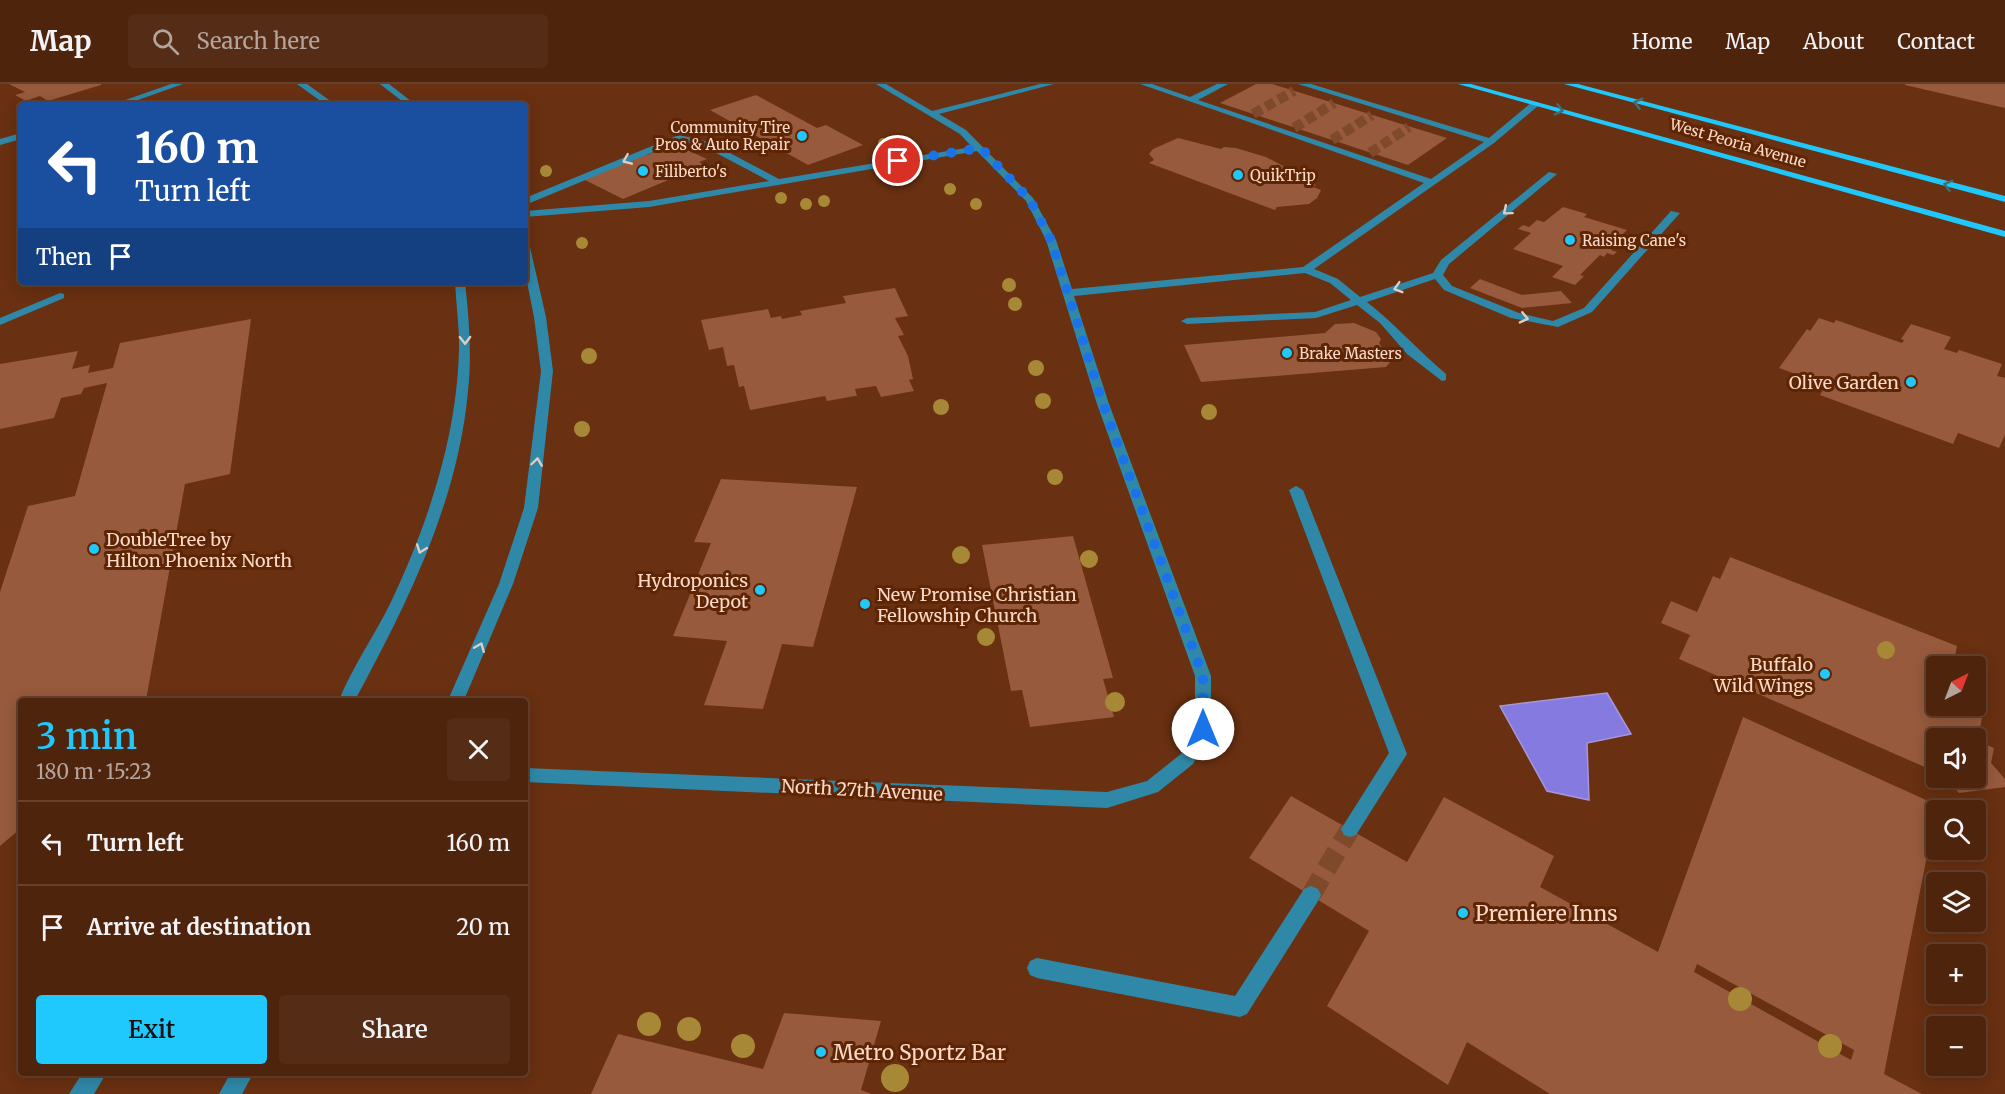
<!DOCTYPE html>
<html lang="en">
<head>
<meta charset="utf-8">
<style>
	:root { --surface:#4f240d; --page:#552c16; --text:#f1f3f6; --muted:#b3a49d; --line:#66412e; --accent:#20c9fd }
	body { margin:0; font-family:Merriweather,serif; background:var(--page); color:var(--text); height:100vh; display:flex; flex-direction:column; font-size:22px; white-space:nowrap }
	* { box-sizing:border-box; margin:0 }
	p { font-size:20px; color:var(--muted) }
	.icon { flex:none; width:33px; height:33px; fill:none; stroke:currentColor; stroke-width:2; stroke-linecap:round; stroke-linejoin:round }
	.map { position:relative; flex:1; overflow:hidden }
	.panel { position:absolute; left:18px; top:614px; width:510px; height:378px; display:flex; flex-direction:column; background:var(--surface); border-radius:6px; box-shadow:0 3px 15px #0003,0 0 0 2px var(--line) }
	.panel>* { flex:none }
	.top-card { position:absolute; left:18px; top:18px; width:510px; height:183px; border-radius:6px; box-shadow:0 3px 15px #0003,0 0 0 2px var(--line); background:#1a4fa0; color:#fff; overflow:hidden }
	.needle { width:39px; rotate:42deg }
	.tools { position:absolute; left:1926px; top:572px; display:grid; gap:12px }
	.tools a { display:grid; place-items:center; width:60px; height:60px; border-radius:6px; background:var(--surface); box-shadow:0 3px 15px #0003,0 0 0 2px var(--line); font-size:30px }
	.pin { position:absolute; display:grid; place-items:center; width:51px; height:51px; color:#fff; margin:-26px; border:3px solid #fff; border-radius:50%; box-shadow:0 2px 6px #0007 }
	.me { position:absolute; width:66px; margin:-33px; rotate:0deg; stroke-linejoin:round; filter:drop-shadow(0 0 4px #0008) }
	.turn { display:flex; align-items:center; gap:21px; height:126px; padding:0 18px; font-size:27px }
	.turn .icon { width:78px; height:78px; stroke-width:2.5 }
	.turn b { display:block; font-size:42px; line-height:51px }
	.then { display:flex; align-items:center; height:57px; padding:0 18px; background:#0003; gap:12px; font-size:22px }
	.round { display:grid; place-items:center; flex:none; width:63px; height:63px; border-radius:6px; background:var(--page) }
	.summary { display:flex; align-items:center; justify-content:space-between; height:102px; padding:0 18px }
	h1 { font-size:36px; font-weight:600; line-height:45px; color:var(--accent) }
	.button { display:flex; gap:12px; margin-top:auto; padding:12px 18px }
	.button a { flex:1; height:69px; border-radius:6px; background:var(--accent); color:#111; font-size:24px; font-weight:600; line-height:69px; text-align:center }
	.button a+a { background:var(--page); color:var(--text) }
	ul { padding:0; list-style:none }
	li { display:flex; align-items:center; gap:18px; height:84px; padding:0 18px; border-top:2px solid var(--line) }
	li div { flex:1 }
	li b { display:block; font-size:22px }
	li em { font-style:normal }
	header { display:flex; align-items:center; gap:36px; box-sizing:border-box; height:84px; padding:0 30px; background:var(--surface); border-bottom:2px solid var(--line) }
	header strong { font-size:28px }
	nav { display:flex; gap:33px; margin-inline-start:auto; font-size:21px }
	.search { width:420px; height:54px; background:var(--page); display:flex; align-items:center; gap:15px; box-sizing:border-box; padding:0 21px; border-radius:6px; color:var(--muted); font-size:22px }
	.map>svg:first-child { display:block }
</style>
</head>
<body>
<header>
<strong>Map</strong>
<div class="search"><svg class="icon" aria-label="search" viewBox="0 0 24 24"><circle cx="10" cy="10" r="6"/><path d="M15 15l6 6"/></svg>Search here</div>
<nav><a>Home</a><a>Map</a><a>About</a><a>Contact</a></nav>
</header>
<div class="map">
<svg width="2005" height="1010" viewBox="0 0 2005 1010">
	<rect width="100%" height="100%" fill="#693011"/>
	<!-- water -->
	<path fill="#847ae0" stroke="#a896d9" stroke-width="1.5" d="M1607,609L1631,650L1587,659L1589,716L1547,707L1500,622Z"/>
	<!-- building -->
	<path fill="#975a3c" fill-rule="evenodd" d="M9,0H101V1L48,17L40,12L26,17L15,11L25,8Z
		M1256,0H1272L1447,54L1408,81L1220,19Z
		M2005,0V24L1905,1V0Z
		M756,11L817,44L826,41L863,61L808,81L710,26Z
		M1178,54L1221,65L1224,63L1236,64L1266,73L1287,84L1285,88L1316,101L1313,103L1321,106L1317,114L1309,120L1277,123L1275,126L1149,79L1154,76L1149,70L1153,65Z
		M674,60L707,75L699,78L704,81L623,115L581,94L643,69L647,71Z
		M1563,123L1587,130L1584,133L1627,146L1610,162L1613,163L1611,166L1617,168L1613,171L1607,169L1604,173L1600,171L1580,191L1584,192L1575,201L1552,193L1563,182L1513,165L1531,149L1518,145L1523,141L1529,143L1537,136L1544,138Z
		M1480,195L1522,211L1561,207L1572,219L1522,224L1470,204Z
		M895,204L908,232L895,234L904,251L898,252L908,272L913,295L909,296L914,307L881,313L876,302L855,305L857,312H855L827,317L825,312L750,326L744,302L739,303L734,281L727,282L723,263L709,266L701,236L768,225L771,234L781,232L782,235L802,231L800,227L846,219L843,212Z
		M1819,234L1834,239L1836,236L1902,259L1904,256L1901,255L1911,240L1951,253L1944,265L1957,269L1959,266L2002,280L1997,292L2005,294V351L1999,364L1958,349L1953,360L1820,311L1826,301L1779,284L1807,245L1810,247Z
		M251,235L230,390L185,400L146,616H21V744L0,762V508L28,422L75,412L107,299L84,304L81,310L61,314L54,334L0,345V280L78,267L72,285L90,281L88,289L113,284L120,259Z
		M1354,239L1376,248L1381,255L1379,259L1391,277L1386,283L1201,298L1184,261L1325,249L1335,240Z
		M721,395L857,403L813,563L782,560L763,625L704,621L727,557L673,552L711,459L694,458Z
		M1073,452L1113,594L1103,595L1114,633L1030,643L1022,606L1011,607L982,461Z
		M1730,473L1957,562L1953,582H1936V621H1976V598L1987,603L1978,657L1994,664L1991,679L2005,695V703L1959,709L1945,693H1976V654H1936V688L1679,575L1690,551L1661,539L1671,517L1697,528L1713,492L1720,495Z
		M1743,633L1937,721L1884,990L1922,1010H1550L1467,958L1448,1001L1327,922L1369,847L1249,774L1291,712L1407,778L1444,713L1554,772L1540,803L1658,868ZM1697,880L1854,966L1851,976L1694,888Z
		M784,929L881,937L861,1006L872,1010H591L618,950L763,985Z"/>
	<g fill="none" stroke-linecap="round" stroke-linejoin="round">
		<!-- minor-tunnel-far1 -->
		<path stroke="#7f492c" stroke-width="10" stroke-dasharray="10 4.5" stroke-linecap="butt" d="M1253,30L1294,7
			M1294,44L1334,19
			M1332,56L1372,31
			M1370,69L1409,43"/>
		<!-- minor-tunnel -->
		<path stroke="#7f492c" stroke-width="20" stroke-dasharray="20 10" stroke-linecap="butt" d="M1311,811L1350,745"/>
		<!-- minor -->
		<path fill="#3088a8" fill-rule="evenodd" d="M171,0H183L124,21H111Z
			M297,0H307L336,21H326Z
			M380,0H389L416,21H407Z
			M876,0H886L932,27L1040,0H1054L939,30L966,46L1033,114L1056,156L1072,205L1303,183L1424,99L1140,0H1152L1190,13L1217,0H1228L1198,16L1431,95L1484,58L1298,0H1311L1489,54L1532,18H1538V22L1494,59L1314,185L1338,195L1360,213L1433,189L1441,176L1549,88L1557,90L1449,180L1443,191L1452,202L1519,229L1553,237L1584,224L1671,127L1680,129L1592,228L1558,243L1511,234L1444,206L1435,195L1367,218C1395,240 1419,267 1446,290V296L1442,297L1407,270L1380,239L1357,221L1316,234L1187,240L1181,237L1187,234L1315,228L1351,216L1330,199L1305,189L1074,212L1109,320L1211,592V645L1193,680L1158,708L1107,724L525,698V684L1107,708L1147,697L1181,670L1195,645V592L1097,320L1046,156L1026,117L977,67L649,123L525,133V127L649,117L769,97L703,62L680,57L525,121V114L679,51L709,58L779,95L972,63L960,50Z
			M208,18H231L235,21H204Z
			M21,49V55L0,61V55Z
			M525,160L530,163L546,233L553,287L538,424L513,500L464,616H448L499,500L524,424L541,287L534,233L525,188Z
			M455,198H465C469,235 472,270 468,307C458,418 407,520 355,616H339C352,584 374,552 390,520C429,438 460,345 459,253C458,234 456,216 455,198Z
			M60,209L64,210V214L0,241V234Z
			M1296,402L1303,406L1407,670L1356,751L1350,753L1344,751L1341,745L1389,669L1289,406Z
			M1311,802L1318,805L1321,811L1318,817L1247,930L1240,933L1037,894L1030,891L1027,884L1030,877L1037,874L1235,912L1304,805Z
			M83,988H107L94,1010H69Z
			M231,988H254L242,1010H219Z"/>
		<!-- major -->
		<path fill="#1fc7fa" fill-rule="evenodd" d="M1458,0H1471L2005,147V153Z
			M1564,0H1578L2005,112V118Z"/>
	</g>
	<!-- trees -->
	<g fill="#a68836">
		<circle cx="883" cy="59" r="5"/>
		<circle cx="546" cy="87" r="6"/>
		<circle cx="950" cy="105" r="6"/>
		<circle cx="781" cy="114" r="6"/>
		<circle cx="824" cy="117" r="6"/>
		<circle cx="806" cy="120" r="6"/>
		<circle cx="976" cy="120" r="6"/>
		<circle cx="582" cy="159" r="6"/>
		<circle cx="1009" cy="201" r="7"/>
		<circle cx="1015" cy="220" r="7"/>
		<circle cx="589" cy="272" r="8"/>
		<circle cx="1036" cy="284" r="8"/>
		<circle cx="1043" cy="317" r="8"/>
		<circle cx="941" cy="323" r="8"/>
		<circle cx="1209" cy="328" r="8"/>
		<circle cx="582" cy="345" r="8"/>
		<circle cx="1055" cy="393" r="8"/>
		<circle cx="961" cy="471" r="9"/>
		<circle cx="1089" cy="475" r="9"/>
		<circle cx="986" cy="553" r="9"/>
		<circle cx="1886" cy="566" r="9"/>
		<circle cx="1115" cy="618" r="10"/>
		<circle cx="1740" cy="915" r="12"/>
		<circle cx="649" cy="940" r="12"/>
		<circle cx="689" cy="945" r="12"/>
		<circle cx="743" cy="962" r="12"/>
		<circle cx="1830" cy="962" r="12"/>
		<circle cx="895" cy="994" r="14"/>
	</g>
	<!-- one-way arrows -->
	<defs><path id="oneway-chevron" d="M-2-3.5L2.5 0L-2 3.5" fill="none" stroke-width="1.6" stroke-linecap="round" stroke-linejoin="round" transform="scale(1.5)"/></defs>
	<g stroke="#416e73">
		<use href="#oneway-chevron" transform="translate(1638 19) rotate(-165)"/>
		<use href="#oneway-chevron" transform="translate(1559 26) rotate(15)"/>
		<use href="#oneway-chevron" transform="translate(1948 101) rotate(-165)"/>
	</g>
	<g stroke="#ddcdc3">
		<use href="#oneway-chevron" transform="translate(627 76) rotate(157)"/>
		<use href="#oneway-chevron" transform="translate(1507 127) rotate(140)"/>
		<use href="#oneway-chevron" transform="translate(1398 204) rotate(163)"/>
		<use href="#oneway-chevron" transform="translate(1524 234) rotate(13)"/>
		<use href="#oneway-chevron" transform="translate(465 256) rotate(89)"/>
		<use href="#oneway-chevron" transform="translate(537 378) rotate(-82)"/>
		<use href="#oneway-chevron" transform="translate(421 465) rotate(110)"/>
		<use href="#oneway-chevron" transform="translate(480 563) rotate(-68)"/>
	</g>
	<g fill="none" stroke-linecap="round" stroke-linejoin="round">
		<!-- route -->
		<path stroke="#1a73e8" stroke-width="10" stroke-dasharray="0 18" d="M898,77L981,64L1030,116L1051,156L1103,320L1203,592V645"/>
	</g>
	<!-- markers -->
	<g fill="#20c9fd" stroke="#5d2504" stroke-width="2">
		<circle cx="802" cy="52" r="6"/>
		<circle cx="643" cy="87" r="6"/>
		<circle cx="1238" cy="91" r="6"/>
		<circle cx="1570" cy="156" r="6"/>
		<circle cx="1287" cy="269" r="6"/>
		<circle cx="1911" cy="298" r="6"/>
		<circle cx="94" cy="465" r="6"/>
		<circle cx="760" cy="506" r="6"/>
		<circle cx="865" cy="520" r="6"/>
		<circle cx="1825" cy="590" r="6"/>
		<circle cx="1463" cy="829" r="6"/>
		<circle cx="821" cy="968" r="6"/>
	</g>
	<g text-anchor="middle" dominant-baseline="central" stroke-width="6" stroke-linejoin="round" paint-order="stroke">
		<!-- far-poi labels -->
		<g font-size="15" fill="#fcd9c8" stroke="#5d2504" text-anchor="start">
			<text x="790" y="43" text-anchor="end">Community Tire<tspan x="790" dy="17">Pros &amp; Auto Repair</tspan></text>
			<text x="655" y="87">Filiberto's</text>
			<text x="1250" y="91">QuikTrip</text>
			<text x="1582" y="156">Raising Cane's</text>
			<text x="1299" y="269">Brake Masters</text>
		</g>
		<!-- far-street labels -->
		<g font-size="15" fill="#fcd9c8" stroke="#5d2504">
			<text transform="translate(1738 59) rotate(16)">West Peoria Avenue</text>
		</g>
		<!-- poi labels -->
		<g font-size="18" fill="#fcd9c8" stroke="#5d2504" text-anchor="end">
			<text x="1899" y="298">Olive Garden</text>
			<text x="106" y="455" text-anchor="start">DoubleTree by<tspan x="106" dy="21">Hilton Phoenix North</tspan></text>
			<text x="748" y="496">Hydroponics<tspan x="748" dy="21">Depot</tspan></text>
			<text x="877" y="510" text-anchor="start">New Promise Christian<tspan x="877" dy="21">Fellowship Church</tspan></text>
			<text x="1813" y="580">Buffalo<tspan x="1813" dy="21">Wild Wings</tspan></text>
		</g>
		<!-- street labels -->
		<g font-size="18" fill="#fcd9c8" stroke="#5d2504">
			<text transform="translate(862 706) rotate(3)">North 27th Avenue</text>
		</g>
		<!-- near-poi labels -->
		<g font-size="21" fill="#fcd9c8" stroke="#5d2504" text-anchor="start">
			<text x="1475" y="829">Premiere Inns</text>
			<text x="833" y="968">Metro Sportz Bar</text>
		</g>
	</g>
</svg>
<div class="tools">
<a><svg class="needle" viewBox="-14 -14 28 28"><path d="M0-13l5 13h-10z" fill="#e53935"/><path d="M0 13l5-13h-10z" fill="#b3a49d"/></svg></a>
<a><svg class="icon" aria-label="sound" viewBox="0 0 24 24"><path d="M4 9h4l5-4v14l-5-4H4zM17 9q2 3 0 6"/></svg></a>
<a><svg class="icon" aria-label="search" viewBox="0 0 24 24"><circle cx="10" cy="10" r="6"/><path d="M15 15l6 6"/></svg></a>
<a><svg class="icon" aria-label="layers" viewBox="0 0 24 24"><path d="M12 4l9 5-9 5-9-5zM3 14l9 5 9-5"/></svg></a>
<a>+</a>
<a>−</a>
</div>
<div class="pin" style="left:898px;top:77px;background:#d93025"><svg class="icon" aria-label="arrive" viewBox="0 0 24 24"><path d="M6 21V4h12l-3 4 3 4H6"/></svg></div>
<svg class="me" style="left:1203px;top:645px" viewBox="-20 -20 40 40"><circle r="19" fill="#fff"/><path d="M0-13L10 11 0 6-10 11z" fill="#1a73e8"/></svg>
<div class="top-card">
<div class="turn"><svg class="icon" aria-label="left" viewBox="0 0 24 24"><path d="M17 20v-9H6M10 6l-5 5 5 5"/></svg><div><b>160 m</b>Turn left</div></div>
<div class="then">Then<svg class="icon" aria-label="arrive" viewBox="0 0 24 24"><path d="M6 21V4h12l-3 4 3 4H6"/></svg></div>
</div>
<section class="panel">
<div class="summary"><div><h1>3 min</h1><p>180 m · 15:23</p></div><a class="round"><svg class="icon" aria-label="close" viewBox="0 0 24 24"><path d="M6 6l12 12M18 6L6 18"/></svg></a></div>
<ul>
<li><svg class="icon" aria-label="left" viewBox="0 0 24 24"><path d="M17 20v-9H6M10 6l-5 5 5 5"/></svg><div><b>Turn left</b></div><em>160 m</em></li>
<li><svg class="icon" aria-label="arrive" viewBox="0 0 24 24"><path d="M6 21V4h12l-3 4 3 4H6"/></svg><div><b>Arrive at destination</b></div><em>20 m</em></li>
</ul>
<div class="button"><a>Exit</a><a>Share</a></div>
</section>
</div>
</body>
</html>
